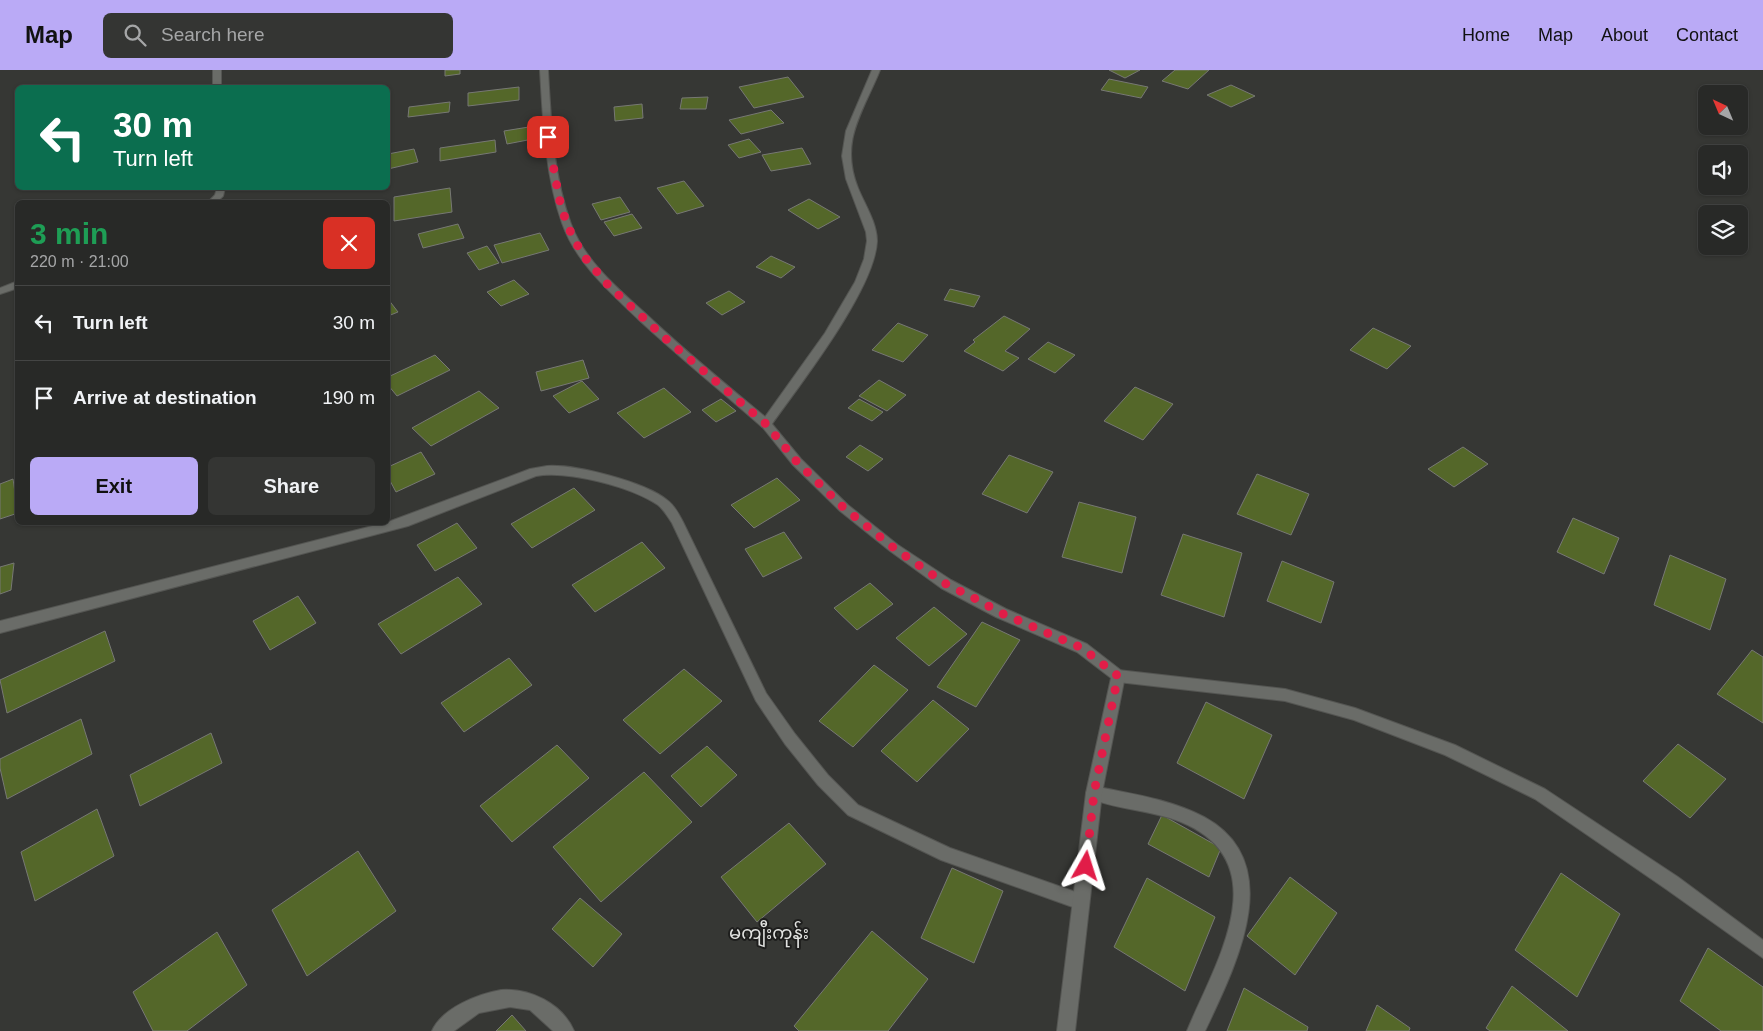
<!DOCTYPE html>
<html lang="en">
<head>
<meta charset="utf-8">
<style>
	:root { --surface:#282927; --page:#343533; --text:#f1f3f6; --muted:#a5a6a7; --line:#444544; --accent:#baaaf6 }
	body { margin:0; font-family:Arial,"Noto Sans Myanmar",sans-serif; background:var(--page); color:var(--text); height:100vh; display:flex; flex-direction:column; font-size:19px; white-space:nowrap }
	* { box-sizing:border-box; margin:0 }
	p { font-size:16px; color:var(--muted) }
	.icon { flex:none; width:28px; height:28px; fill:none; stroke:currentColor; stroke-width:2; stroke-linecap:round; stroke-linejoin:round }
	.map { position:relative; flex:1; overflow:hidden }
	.drawer { position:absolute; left:15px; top:130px; width:375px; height:325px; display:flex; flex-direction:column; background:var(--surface); border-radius:8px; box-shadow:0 1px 4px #0004,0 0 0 1px var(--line) }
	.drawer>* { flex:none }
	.top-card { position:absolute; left:15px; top:15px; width:375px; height:105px; border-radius:8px; box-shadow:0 1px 4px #0004,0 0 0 1px var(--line); background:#0b6e4f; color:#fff; overflow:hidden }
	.needle { width:32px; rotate:316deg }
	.controls { position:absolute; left:1698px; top:15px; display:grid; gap:10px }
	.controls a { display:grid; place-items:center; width:50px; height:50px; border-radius:8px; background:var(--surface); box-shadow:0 1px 4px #0004,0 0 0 1px var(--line); font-size:25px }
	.pin { position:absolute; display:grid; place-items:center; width:42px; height:42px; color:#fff; margin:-21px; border-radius:10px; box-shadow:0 2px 8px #0006 }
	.me { position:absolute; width:55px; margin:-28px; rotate:6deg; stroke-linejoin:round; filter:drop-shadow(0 0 4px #0008) }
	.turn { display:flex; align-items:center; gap:18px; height:105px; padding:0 15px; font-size:22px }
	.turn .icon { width:65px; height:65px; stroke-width:2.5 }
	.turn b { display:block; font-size:35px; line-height:42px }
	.round { display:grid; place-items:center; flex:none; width:52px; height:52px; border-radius:8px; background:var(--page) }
	.overview { display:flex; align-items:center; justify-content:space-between; height:85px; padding:0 15px }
	h1 { font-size:30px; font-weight:800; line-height:38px; color:#1e9e55 }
	.cta { display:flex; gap:10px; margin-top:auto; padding:10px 15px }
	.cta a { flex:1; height:58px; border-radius:8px; background:var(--accent); color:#111; font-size:20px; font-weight:800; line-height:58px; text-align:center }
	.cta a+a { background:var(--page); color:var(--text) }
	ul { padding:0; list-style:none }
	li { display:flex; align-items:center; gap:15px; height:75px; padding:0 15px; border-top:1px solid var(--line) }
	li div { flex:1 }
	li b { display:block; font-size:19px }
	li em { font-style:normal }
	header { display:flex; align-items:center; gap:30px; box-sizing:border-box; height:70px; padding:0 25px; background:var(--accent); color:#111 }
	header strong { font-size:24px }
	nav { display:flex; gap:28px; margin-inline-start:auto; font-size:18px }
	.search { width:350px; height:45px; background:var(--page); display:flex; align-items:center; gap:12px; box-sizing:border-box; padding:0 18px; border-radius:8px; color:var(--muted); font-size:19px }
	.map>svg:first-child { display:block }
</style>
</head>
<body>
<header>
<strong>Map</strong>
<div class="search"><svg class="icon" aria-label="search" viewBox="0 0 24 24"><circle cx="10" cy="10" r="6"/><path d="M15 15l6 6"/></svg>Search here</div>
<nav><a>Home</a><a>Map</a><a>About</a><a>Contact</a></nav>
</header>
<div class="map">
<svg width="1763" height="961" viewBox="0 0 1763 961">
	<rect width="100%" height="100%" fill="#363734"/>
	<!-- building -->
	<path fill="#546729" stroke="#777874" d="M445,0H460V4L445,6Z
		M1109,0H1140L1125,8Z
		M1175,0H1209L1188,19L1162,11Z
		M788,7L804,27L754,38L739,17Z
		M1109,9L1148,17L1141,28L1101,20Z
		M1231,15L1255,26L1231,37L1207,25Z
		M519,17V30L468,36V23Z
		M708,27L706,39H680L682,28Z
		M450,32L449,42L408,47L409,37Z
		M642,34L643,48L615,51L614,37Z
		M771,40L784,53L741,64L729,50Z
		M535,56L538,68L507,74L504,61Z
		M749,69L761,82L739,88L728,75Z
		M495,70L496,82L440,91V78Z
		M802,78L811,94L771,101L762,85Z
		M414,79L418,92L388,99V84Z
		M684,111L704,136L677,144L657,118Z
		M450,118L452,142L394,151V127Z
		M620,127L630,142L601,150L592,134Z
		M809,129L840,147L818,159L788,140Z
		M632,144L642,158L614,166L604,152Z
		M458,154L464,168L423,178L418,164Z
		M540,163L549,180L502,193L494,175Z
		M487,176L499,193L479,200L467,183Z
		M771,186L795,197L781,208L756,197Z
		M514,210L529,224L501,236L487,222Z
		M950,219L980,226L974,237L944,230Z
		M729,221L745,232L722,245L706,233Z
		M388,229L398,242L388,246Z
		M1004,246L1030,259L1005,281L1019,288L1003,301L964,281L975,272L973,270Z
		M898,253L928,265L903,292L872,280Z
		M1373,258L1411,276L1387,299L1350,280Z
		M1048,272L1075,285L1055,303L1028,289Z
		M435,285L450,300L397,326L388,315V307Z
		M583,290L589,308L541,321L536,302Z
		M879,310L906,325L887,341L859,326Z
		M582,311L599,329L569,343L553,326Z
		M1135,317L1173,334L1143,370L1104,351Z
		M664,318L691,342L644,368L617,343Z
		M479,321L499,338L431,376L412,358Z
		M721,329L736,341L716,352L702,340Z
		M859,329L883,342L872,351L848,338Z
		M860,375L883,389L868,401L846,387Z
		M1463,377L1488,394L1454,417L1428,399Z
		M421,382L435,404L396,422L388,407V397Z
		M1009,385L1053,402L1027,443L982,424Z
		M1257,404L1309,424L1291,465L1237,444Z
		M777,408L800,430L754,458L731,435Z
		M13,409L18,443L0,449V414Z
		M574,418L595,440L532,478L511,454Z
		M1079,432L1136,447L1122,503L1062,487Z
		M1573,448L1619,468L1604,504L1557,482Z
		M457,453L477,478L435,501L417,475Z
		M784,462L802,488L763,507L745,479Z
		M1183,464L1242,483L1224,547L1161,525Z
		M642,472L665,498L595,542L572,515Z
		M1670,485L1726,509L1710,560L1654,535Z
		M1282,491L1334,512L1321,553L1267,531Z
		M14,493L11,520L0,524V497Z
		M458,507L482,534L401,584L378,554Z
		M870,513L893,534L857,560L834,538Z
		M298,526L316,553L270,580L253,551Z
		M934,537L967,564L929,596L896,568Z
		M982,552L1020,570L976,637L937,617Z
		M105,561L115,591L7,643L0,610Z
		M1752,580L1763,587V653L1717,624Z
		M509,588L532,615L464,662L441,633Z
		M874,595L908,620L853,677L819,651Z
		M684,599L722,631L660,684L623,650Z
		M933,630L969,659L917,712L881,681Z
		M1206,632L1272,665L1244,729L1177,693Z
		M81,649L92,684L7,729L0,698V689Z
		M211,663L222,693L140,736L130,705Z
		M1678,674L1726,709L1690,748L1643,711Z
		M557,675L589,708L512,772L480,736Z
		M707,676L737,705L701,737L671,706Z
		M644,702L692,752L601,832L553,777Z
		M97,739L114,786L35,831L21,782Z
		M1162,745L1221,778L1209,807L1148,774Z
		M789,753L826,794L757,852L721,807Z
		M358,781L396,841L307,906L272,840Z
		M952,798L1003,821L974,893L921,868Z
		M1561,803L1620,844L1577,927L1515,880Z
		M1290,807L1337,843L1295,905L1247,866Z
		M1147,808L1215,847L1185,921L1114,877Z
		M580,828L622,864L593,897L552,859Z
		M872,861L928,909L888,961H799L794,956Z
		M217,862L247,915L187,961H153L133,922Z
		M1708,878L1763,917V961H1721L1680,931Z
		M1512,916L1568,961H1490L1486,958Z
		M1244,918L1308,957L1307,961H1227Z
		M1377,935L1410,958L1409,961H1366Z
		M512,945L526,961H496Z"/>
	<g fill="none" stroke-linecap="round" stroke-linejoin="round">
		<defs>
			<path id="minor" d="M213,0H221V18H213Z
				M540,0H548C551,51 553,105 571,154C585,191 617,218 646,244C686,282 728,316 770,351L772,354L770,357H762C721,321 679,287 639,250C610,222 576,193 562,153C545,104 543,51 540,0Z
				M217,118H225L223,126L217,132H208L215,125Z
				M18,211V218L0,224V218Z
				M547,396C575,394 645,412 667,430C674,435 679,444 683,452L766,623L795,664L828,705L858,735L950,778L1087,826L1089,832L1087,838L1081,840L941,790L848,745L818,715L785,674L756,631L672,453C668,447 664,440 658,435C632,417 567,400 536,406L408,456L0,563V551L388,452L530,399Z
				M1118,600L1285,619L1355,638L1455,675L1545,719L1678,807L1763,870V888L1666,819L1535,729L1445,685L1354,650L1285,631L1118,612L1113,610L1111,606L1113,602Z
				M1094,716C1131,724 1170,729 1204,747C1289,793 1235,897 1205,961H1187C1214,895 1280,793 1181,752C1152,740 1118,740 1089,728L1086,723L1089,718Z
				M501,920C529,918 562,933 574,961H553L530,940L510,937L479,943L454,961H432C442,938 478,924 501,920Z"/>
			<path id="tertiary" d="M872,0H880C863,42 839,71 858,118C865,135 877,153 877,171C875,219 801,313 772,354L801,389L848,435L898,475L951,510L1006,539L1087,574L1123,602L1125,606L1102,723L1075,961H1057L1086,723L1111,608L1077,582L996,547L941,518L890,481L840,441L793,395L760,354L825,263L855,212L864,189L867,171L866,162L846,109L842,86L846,61Z"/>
		</defs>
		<!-- minor casing -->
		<use href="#minor" stroke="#545552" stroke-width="2"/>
		<!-- tertiary casing -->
		<use href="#tertiary" stroke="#545552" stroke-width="2"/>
		<!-- minor -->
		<use href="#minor" fill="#6a6c68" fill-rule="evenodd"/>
		<!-- tertiary -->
		<use href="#tertiary" fill="#6a6c68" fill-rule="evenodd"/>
	</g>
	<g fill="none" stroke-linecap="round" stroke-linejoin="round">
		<!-- route -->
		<path stroke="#e11d48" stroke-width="9" stroke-dasharray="0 16.2" d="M548,67L559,128L567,155L582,184L608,215L666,269L766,354L797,392L844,438L894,478L946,514L974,528L1001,543L1082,578L1118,606L1094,723L1086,796"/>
	</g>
	<g text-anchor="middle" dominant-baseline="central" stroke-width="4" stroke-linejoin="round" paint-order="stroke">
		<!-- near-quarter labels -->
		<g font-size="18" fill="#e2e3e1" stroke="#1e1e1d">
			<text x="769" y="863">မကျီးကုန်း</text>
		</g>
	</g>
</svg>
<div class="controls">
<a><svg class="needle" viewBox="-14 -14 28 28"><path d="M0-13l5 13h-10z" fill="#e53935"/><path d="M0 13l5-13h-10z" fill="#a5a6a7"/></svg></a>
<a><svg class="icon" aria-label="sound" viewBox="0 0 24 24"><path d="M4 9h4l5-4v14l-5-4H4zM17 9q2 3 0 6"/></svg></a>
<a><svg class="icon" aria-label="layers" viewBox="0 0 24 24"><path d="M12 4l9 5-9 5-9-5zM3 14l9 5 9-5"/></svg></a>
</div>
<div class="pin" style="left:548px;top:67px;background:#d93025"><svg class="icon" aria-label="arrive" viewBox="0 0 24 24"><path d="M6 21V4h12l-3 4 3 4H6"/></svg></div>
<svg class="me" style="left:1086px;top:796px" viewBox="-20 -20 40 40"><path d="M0-17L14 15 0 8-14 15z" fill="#e11d48" stroke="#fff" stroke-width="4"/></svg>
<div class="top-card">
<div class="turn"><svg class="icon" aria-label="left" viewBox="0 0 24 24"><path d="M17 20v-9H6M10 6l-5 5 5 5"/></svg><div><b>30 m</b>Turn left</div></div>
</div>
<section class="drawer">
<div class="overview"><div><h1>3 min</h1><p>220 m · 21:00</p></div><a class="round" style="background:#d93025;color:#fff"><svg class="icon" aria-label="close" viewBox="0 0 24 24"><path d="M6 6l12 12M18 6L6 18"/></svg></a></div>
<ul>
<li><svg class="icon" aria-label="left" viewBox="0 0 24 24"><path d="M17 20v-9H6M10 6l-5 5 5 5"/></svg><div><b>Turn left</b></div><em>30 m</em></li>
<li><svg class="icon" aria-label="arrive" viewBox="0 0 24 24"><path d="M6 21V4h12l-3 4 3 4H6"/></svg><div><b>Arrive at destination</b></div><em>190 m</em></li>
</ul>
<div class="cta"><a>Exit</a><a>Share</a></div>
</section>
</div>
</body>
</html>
